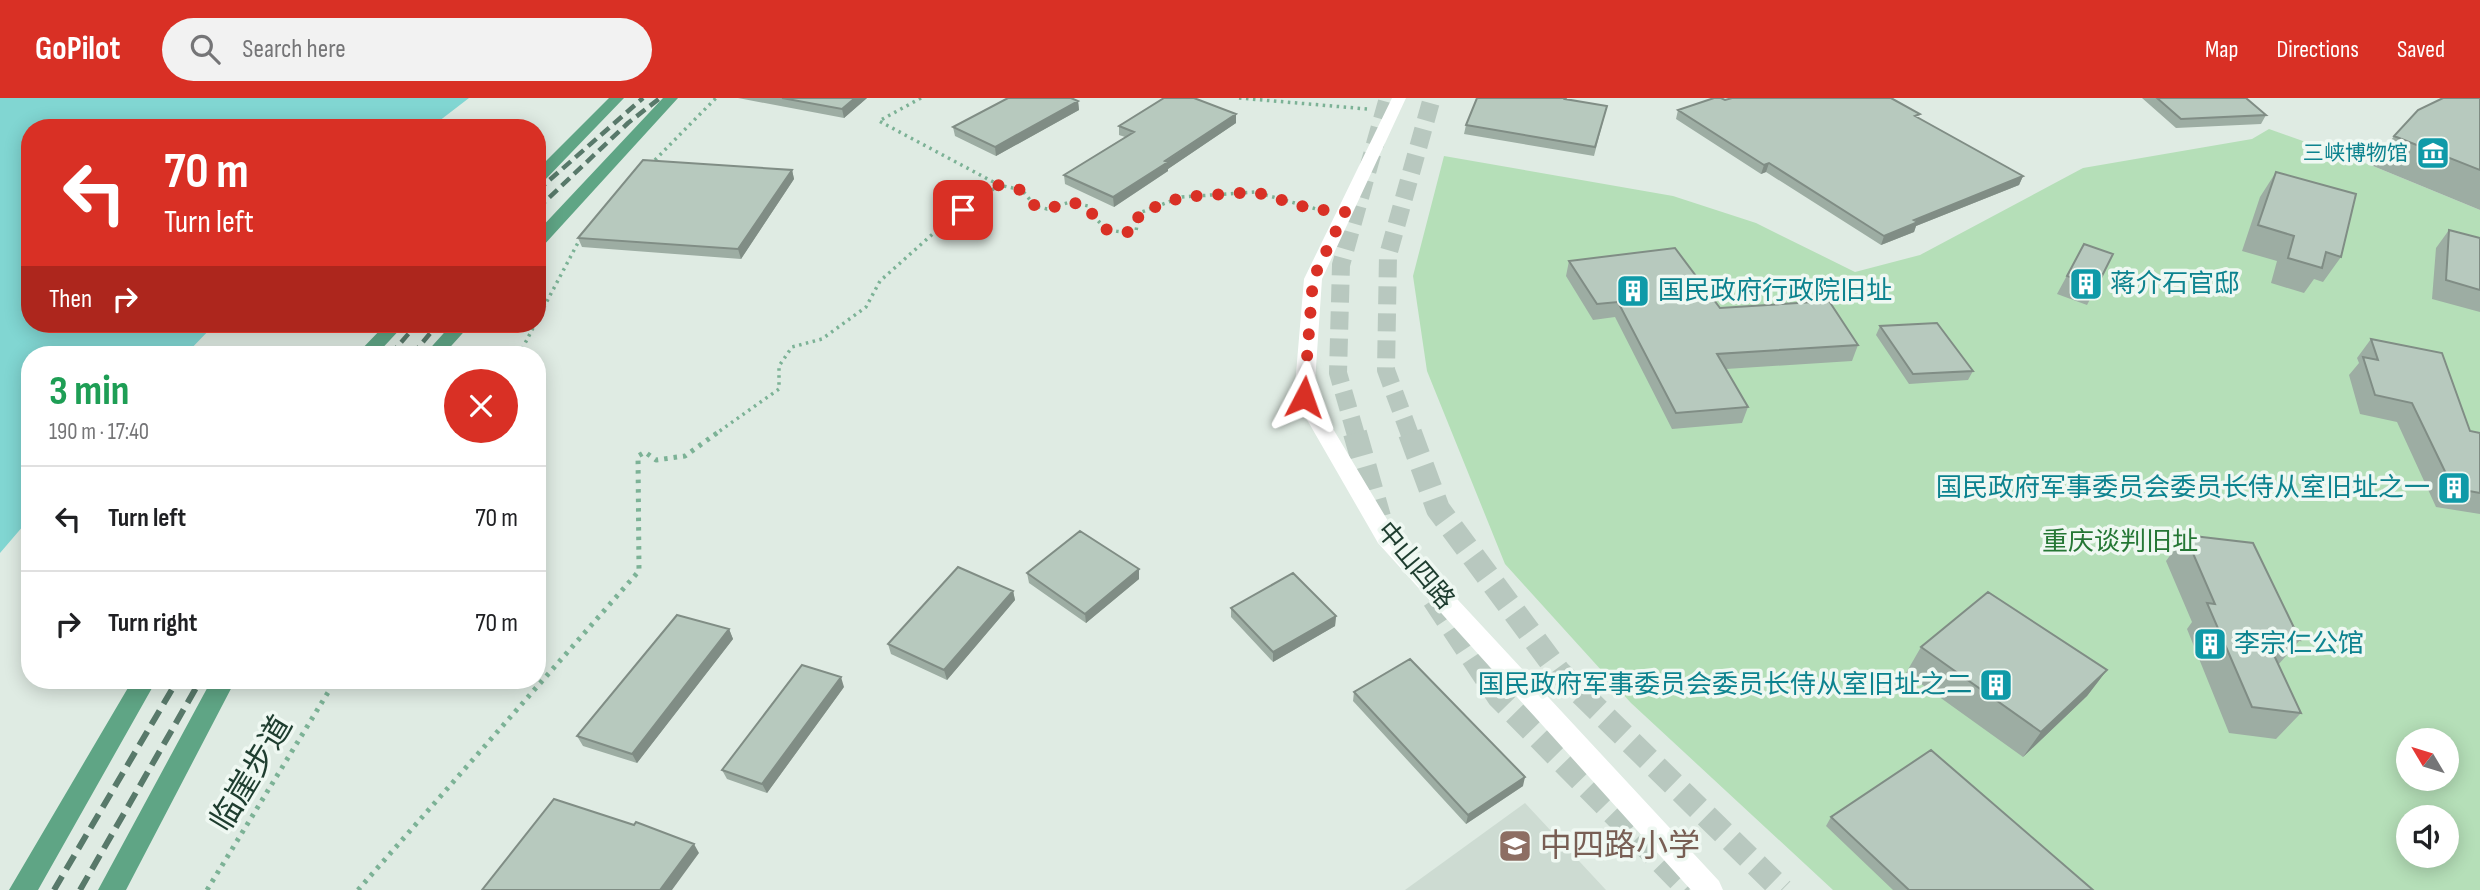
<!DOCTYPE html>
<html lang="en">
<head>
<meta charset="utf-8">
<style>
	:root { --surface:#fff; --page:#f2f2f2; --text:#202124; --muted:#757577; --line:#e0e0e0; --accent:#d93025 }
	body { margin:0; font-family:"Sofia Sans Condensed","Noto Sans SC",sans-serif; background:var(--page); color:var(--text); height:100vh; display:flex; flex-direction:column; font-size:26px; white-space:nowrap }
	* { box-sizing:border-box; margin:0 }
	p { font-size:23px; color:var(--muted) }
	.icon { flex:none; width:38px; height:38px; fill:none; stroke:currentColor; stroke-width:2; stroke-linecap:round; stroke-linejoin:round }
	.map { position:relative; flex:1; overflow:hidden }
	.details { position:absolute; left:21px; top:248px; width:525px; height:343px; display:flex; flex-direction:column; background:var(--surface); border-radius:28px; box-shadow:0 4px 18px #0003 }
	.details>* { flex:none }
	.banner { position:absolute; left:21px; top:21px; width:525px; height:214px; border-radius:28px; box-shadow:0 4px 18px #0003; background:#d93025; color:#fff; overflow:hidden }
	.needle { width:46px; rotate:308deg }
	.controls { position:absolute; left:2396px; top:630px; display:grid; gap:14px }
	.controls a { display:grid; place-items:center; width:63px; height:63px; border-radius:50%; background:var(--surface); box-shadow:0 4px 18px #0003; font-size:35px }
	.pin { position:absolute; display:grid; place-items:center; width:60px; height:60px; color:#fff; margin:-30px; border-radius:14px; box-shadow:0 4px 10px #0006 }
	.me { position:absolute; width:77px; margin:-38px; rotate:4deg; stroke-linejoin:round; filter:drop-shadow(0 0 5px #0008) }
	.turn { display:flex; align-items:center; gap:24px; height:147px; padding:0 28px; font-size:32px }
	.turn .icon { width:91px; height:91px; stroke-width:2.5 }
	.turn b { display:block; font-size:49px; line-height:60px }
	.then { display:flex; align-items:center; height:66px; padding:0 28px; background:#0003; gap:14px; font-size:26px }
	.round { display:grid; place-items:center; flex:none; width:74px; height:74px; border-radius:37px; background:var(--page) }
	.head { display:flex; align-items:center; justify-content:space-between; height:119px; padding:0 28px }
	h1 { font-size:42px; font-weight:700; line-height:52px; color:#1e9e55 }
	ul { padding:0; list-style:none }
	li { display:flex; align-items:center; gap:21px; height:105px; padding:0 28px; border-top:2px solid var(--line) }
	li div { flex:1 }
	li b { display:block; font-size:26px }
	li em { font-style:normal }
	header { display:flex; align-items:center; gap:42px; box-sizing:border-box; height:98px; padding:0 35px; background:var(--accent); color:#fff }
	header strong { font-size:33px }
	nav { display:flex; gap:38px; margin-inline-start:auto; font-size:24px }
	.search { width:490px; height:63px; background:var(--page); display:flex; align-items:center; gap:18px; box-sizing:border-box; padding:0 24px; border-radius:38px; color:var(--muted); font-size:26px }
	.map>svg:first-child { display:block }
</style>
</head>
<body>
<header>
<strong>GoPilot</strong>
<div class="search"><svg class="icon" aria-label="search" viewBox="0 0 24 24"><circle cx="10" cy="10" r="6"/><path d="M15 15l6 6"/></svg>Search here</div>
<nav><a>Map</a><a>Directions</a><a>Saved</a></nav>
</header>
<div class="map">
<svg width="2480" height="792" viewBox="0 0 2480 792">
	<rect width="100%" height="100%" fill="#dfebe3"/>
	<!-- built -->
	<path fill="#cddbd2" d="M1525,705L1606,792H1405Z"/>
	<!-- green -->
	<path fill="#b5dfb8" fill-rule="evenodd" d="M2269,31L2373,68L2480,112V792H1833L1631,605L1505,466L1427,273L1413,178L1444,58L1673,98L1756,125L1855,174L1920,157L2083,70L2252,41ZM2408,642H2446V681H2408ZM2408,719H2446V758H2408Z"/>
	<!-- water -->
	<path fill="#81d6d2" d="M0,0H469L430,30H30V226H215L185,257H30V420L0,455Z"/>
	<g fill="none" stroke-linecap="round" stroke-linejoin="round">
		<!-- secondary-tunnel-far1 -->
		<path stroke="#b8c8bf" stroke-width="18" stroke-dasharray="18 9" stroke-linecap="butt" d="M1356,337L1338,275L1341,167L1388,0
			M1410,337L1386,272L1388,157L1432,0"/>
		<!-- secondary-tunnel -->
		<path stroke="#b8c8bf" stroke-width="24" stroke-dasharray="24 11" stroke-linecap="butt" d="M1355,335L1379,419
			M1410,335L1438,411L1558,573L1782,792
			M1434,501L1499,599L1689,792"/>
		<!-- path-far1 -->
		<path stroke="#7cb296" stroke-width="3.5" stroke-dasharray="2.5 4.5" stroke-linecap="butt" d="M921,0L879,23L999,87L1022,92L1035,108L1047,111L1070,104L1088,108C1099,129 1112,137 1136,133L1139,115L1182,99L1255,94L1320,112
			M1239,0L1367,11
			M650,67L716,0
			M537,222L581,139
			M519,257L535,226
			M714,337L779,291V268L792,249L822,241L866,209L880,183L945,125L999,87"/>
		<!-- path -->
		<path stroke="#7cb296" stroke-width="5" stroke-dasharray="3.5 6" stroke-linecap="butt" d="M207,792L335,583
			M358,792L639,473L638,358L645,354L656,362L685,358L717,335"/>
		<!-- secondary -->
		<path fill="#fff" fill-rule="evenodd" d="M1392,0H1406L1322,181L1314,299L1394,433L1719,783L1723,792H1691L1378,445L1294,299L1304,181Z"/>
		<!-- primary -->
		<path fill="#5fa585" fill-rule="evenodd" d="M609,0H624L543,84L537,86V72Z
			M663,0H678L543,148L537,149V134Z
			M386,226H405L376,257H356Z
			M452,226H471L443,257H424Z
			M132,583H156L38,792H9Z
			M211,583H235L126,792H98Z"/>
		<!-- rail-far1 -->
		<path stroke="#58796a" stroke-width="4.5" stroke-dasharray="11 6" stroke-linecap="butt" d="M537,93L643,0
			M537,111L628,25L660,0
			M390,257L417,226
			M412,257L438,226"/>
		<!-- rail -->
		<path stroke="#58796a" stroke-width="6" stroke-dasharray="16 8" stroke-linecap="butt" d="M54,792L177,583
			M80,792L200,583"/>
	</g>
	<!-- wall -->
	<path fill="#9dada3" d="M738,0H867L844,20Z
		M2142,0H2246L2266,17L2261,26L2176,30Z
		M2480,0V112L2373,68L2394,38Z
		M1725,2L1918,20L2023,78L2019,87L1916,128L1914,134L1881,147L1766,74L1761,76L1676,21L1678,12Z
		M1078,3L1079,12L996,58L955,38L953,29Z
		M1607,8L1594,58L1464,36L1466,27Z
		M1236,25L1168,71V73L1114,109L1065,86L1064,77L1125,39L1119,37V28Z
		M792,72L794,81L741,161L582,149L578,140Z
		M2276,74L2341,159L2323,184L2314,181L2304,195L2271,185L2277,163L2242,153L2260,99Z
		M2449,132L2480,140V214L2432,201L2436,150Z
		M2084,146L2097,188L2087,207L2057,196Z
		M1569,163L1720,210L1858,247L1852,263L1726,271L1748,309L1742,325L1672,331L1615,219L1593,222L1566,178Z
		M1880,228L1973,273L1968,282L1909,286L1876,237Z
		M2371,241L2470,333L2480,335V416L2436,409L2397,324L2360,316L2349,277L2359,265L2357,260Z
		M2185,437L2300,542L2278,567L2301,615L2276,641L2229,635L2187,531L2192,524L2166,463Z
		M1139,471V481L1086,525L1029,485L1027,475Z
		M1013,493L1015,502L947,582L891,556L888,546Z
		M1231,510L1336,518L1335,528L1273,564L1231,519Z
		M729,531L733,541L637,665L583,648L577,638Z
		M1921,549L2107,572L2087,598L2023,659L1906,575Z
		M844,589L767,695L727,681L722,672Z
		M1354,594L1523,688L1466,726L1353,603Z
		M1831,719L2093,792H1893L1826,728Z"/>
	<!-- shaded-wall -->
	<path fill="#808d85" d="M855,0H867L844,20L842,11Z
		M1078,3L1079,12L996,58L995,49Z
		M1236,16V25L1168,71V73L1114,109L1113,99Z
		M1769,65L1766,74L1761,76L1764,67Z
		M792,72L794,81L741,161L738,151Z
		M2023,78L2019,87L1916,128L1914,134L1881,147L1884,138L1914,122Z
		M1139,471V481L1086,525L1085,516Z
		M1013,493L1015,502L947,582L944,572Z
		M1336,518L1335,528L1273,564V554Z
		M729,531L733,541L637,665L632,656Z
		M2107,572L2087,598L2023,659L2041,634Z
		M841,579L844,589L767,695L762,686Z
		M1525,679L1523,688L1466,726L1468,717Z
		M694,746L699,755L672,792H660Z"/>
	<!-- building -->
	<path fill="#b7c9be" stroke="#808d85" stroke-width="2" d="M782,0H855L842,11Z
		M1008,0H1071L1078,3L995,49L953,29Z
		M1164,0H1194L1236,16L1165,63L1168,64L1113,99L1064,77L1134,34L1119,28Z
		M1477,0H1566L1565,1L1607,8L1595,49L1466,27Z
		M1714,0H1721L1725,2L1732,0H1891L1920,16L1915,18L2023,78L1914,122L1918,124L1884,138L1769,65L1764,67L1678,12Z
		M2157,0H2246L2266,17L2181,21Z
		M2443,0H2480V72L2394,38L2418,12Z
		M643,62L792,72L738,151L578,140Z
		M2276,74L2356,96L2341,159L2326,154L2322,170L2288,160L2294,138L2258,127Z
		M2449,132L2480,140V192L2446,182Z
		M2084,146L2113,156L2097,188L2067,178Z
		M1675,150L1720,210L1829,203L1858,247L1717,256L1748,309L1676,315L1618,204L1597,206L1569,163Z
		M1937,225L1973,273L1913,276L1880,228Z
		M2371,241L2442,255L2470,333L2480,335V395L2453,390L2412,305L2375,297L2363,259L2378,262Z
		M1080,433L1139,471L1085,516L1027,475Z
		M2185,437L2253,445L2300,542L2265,538L2301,615L2252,609L2207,505L2215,506Z
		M958,469L1013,493L944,572L888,546Z
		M1293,475L1336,518L1273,554L1231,510Z
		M1988,494L2107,572L2041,634L1921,549Z
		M677,517L729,531L632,656L577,638Z
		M1410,561L1525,679L1468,717L1354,594Z
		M802,567L841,579L762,686L722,672Z
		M1931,652L2093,792H1909L1831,719Z
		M554,701L634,727L636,724L694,746L660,792H482Z"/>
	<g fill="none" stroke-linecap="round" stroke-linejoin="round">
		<!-- route -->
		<path stroke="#d93025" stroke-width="12" stroke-dasharray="0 21.6" d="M963,112L999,87L1021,92L1035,108L1047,111L1070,104L1088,108C1099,130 1110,140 1136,132L1139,115L1182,99L1255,94L1312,111L1345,114L1313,181L1304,299"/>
	</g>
	<!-- icons -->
	<defs>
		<symbol id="museum-square" viewBox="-11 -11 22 22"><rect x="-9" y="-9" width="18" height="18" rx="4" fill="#0f9aa8" stroke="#eff8f2"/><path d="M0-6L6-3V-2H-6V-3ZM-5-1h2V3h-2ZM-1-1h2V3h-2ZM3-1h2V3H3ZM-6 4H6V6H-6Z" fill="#fff"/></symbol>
		<symbol id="building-square" viewBox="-11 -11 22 22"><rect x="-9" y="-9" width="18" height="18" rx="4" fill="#0f9aa8" stroke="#eff8f2"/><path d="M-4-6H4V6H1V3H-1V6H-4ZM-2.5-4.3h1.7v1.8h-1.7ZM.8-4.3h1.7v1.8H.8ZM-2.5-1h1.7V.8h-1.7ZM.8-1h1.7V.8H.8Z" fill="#fff"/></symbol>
		<symbol id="school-square" viewBox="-11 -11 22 22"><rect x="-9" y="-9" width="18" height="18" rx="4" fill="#8d6e63" stroke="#eff8f2"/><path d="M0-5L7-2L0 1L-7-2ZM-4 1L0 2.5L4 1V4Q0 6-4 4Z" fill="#fff"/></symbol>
	</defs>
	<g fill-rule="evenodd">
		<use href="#museum-square" x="2414" y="36" width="38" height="38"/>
		<use href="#building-square" x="2067" y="167" width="38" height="38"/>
		<use href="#building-square" x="1614" y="174" width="38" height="38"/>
		<use href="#building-square" x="2435" y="371" width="38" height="38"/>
		<use href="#building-square" x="2191" y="527" width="38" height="38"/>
		<use href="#building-square" x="1977" y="568" width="38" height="38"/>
		<use href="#school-square" x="1496" y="729" width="38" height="38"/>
	</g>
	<g text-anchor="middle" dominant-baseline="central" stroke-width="7" stroke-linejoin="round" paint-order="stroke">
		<!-- far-culture labels -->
		<g font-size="21" fill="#0d838f" stroke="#eff8f2" text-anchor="end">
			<text x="2408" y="55">三峡博物馆</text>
		</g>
		<!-- culture labels -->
		<g font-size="26" fill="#0d838f" stroke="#eff8f2" text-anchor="start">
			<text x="2110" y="186">蒋介石官邸</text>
			<text x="1658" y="193">国民政府行政院旧址</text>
			<text x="2430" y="390" text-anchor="end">国民政府军事委员会委员长侍从室旧址之一</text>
			<text x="2234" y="546">李宗仁公馆</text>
			<text x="1972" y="587" text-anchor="end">国民政府军事委员会委员长侍从室旧址之二</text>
		</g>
		<!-- park labels -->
		<g font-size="26" fill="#257735" stroke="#eff8f2">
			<text x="2120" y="444">重庆谈判旧址</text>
		</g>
		<!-- street labels -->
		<g font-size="26" fill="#1e3d2f" stroke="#eff8f2">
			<text transform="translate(1415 468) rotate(50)">中山四路</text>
		</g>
		<!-- near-street labels -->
		<g font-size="32" fill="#1e3d2f" stroke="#eff8f2">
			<text transform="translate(252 676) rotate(-59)">临崖步道</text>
		</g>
		<!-- near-education labels -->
		<g font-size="32" fill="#785e54" stroke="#eff8f2" text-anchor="start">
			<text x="1540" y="748">中四路小学</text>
		</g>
	</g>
</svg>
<div class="controls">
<a><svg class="needle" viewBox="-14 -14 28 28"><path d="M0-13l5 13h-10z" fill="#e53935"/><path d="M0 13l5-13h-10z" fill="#757577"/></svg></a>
<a><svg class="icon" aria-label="sound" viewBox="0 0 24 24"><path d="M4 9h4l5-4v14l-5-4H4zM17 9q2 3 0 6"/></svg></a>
</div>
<div class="pin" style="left:963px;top:112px;background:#d93025"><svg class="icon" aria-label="arrive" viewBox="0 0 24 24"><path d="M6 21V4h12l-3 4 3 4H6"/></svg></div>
<svg class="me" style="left:1304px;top:299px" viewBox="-20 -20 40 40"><path d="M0-17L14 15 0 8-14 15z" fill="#d93025" stroke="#fff" stroke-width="4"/></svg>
<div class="banner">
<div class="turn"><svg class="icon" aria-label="left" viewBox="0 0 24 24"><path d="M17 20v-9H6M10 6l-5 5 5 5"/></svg><div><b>70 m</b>Turn left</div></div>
<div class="then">Then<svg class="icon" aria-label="right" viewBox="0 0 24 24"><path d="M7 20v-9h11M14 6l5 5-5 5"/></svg></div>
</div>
<section class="details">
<div class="head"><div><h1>3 min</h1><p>190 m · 17:40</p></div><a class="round" style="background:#d93025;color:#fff"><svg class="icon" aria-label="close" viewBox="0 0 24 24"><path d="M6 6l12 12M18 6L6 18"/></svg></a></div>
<ul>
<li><svg class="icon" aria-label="left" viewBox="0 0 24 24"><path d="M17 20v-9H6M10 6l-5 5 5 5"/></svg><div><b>Turn left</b></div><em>70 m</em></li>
<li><svg class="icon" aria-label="right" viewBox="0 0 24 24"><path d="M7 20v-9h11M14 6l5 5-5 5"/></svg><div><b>Turn right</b></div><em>70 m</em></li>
</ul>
</section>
</div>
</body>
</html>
